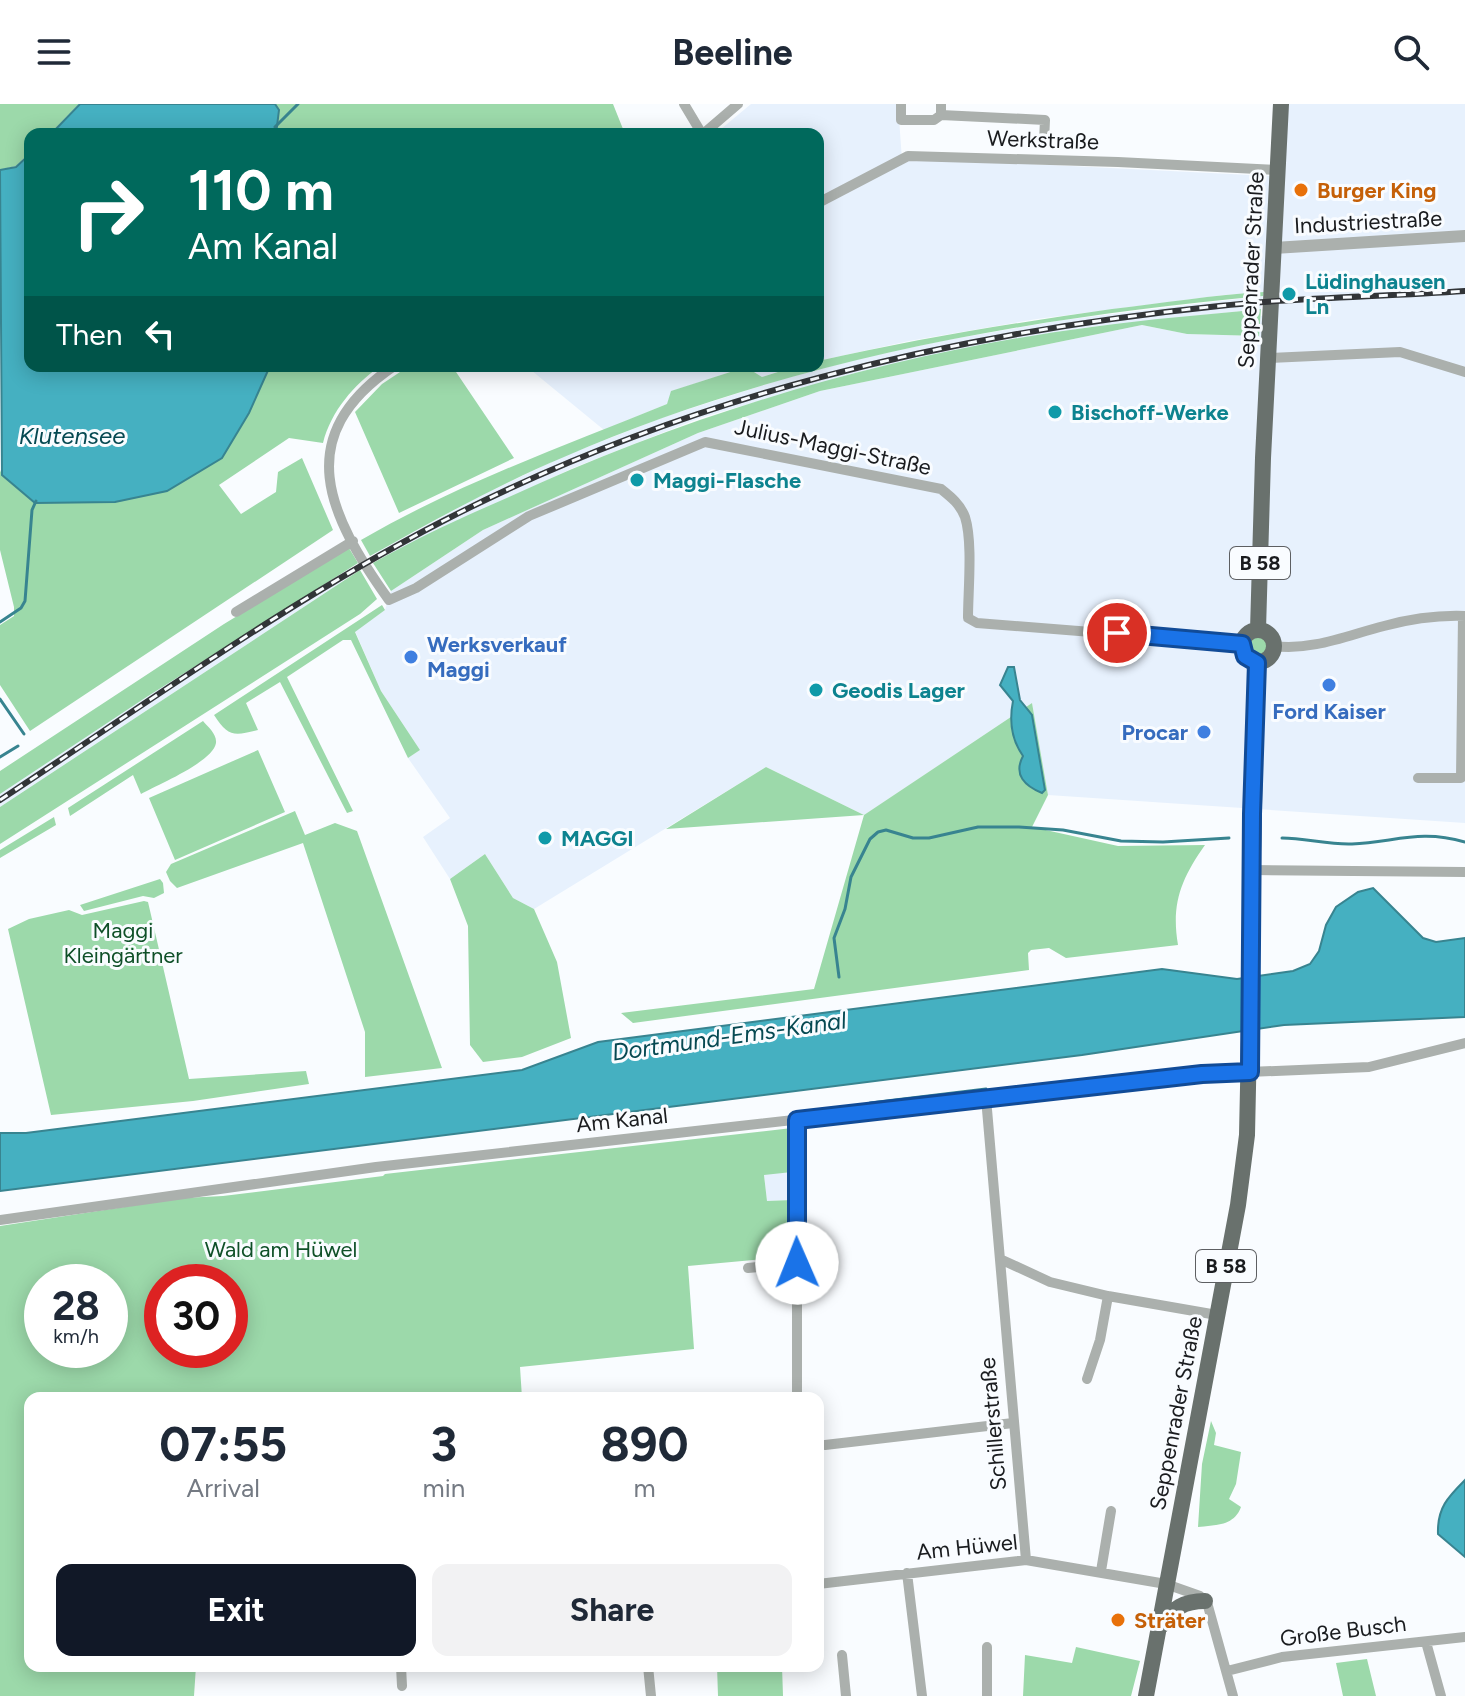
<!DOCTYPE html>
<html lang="en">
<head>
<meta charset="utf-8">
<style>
	:root { --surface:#fff; --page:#f2f2f3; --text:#1f2937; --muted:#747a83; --accent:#111827 }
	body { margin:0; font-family:Figtree,sans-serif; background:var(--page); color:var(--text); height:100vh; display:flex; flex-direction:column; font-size:30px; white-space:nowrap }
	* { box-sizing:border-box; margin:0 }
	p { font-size:26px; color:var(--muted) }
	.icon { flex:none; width:44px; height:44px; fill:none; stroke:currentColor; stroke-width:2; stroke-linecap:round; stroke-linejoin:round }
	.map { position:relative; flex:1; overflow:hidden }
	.details { position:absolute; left:24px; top:1288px; width:800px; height:280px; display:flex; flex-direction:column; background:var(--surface); border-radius:16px; box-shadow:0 4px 20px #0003 }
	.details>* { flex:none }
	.hud { position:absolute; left:24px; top:24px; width:800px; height:244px; border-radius:16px; box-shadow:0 4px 20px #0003; background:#00695c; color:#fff; overflow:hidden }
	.speed { position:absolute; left:24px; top:1160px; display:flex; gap:16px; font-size:40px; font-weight:700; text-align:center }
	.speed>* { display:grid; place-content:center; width:104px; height:104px; border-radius:50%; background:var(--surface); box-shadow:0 4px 20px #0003; line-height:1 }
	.speed small { font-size:20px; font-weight:400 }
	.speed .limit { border:12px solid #d22; background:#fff; color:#111 }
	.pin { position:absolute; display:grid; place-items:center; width:68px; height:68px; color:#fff; margin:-34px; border:4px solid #fff; border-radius:50%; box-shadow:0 2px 8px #0007 }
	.me { position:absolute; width:88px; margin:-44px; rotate:359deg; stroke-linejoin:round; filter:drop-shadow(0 0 6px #0008) }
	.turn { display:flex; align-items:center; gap:28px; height:168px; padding:0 32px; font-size:36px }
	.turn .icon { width:104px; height:104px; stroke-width:2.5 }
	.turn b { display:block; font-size:56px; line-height:68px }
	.then { display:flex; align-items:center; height:76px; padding:0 32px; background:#0003; gap:16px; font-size:30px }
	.eta { display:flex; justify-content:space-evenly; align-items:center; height:136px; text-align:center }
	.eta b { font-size:48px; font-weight:700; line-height:56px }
	.cta { display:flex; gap:16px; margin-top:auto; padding:16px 32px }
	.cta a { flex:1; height:92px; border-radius:16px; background:var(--accent); color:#fff; font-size:32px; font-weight:700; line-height:92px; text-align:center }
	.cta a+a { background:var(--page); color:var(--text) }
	header { display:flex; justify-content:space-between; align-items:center; height:104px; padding:0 32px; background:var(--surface); font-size:36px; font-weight:700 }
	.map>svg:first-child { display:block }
</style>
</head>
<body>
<header><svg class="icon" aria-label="menu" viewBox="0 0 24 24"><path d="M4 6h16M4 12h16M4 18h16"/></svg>Beeline<svg class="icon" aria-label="search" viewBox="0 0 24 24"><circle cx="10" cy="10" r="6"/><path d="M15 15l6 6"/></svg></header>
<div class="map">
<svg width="1465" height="1592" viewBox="0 0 1465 1592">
	<rect width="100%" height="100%" fill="#f9fcff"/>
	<!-- built -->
	<path fill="#e7f1fd" d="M751,0H898L902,56L929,55L1270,72L1264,188L1224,191L1037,215L909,237L818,257V30H715Z
		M1283,0H1465V719L1048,691L1032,599L864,711L766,663L534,805L513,794L485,750L450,775L423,733L450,714L408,654L420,646L381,587L355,527L385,506L391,487L483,426L698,329L820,287L1142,221L1187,230L1258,232L1261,212L1275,211Z
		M1263,192L1261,205L1091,223L980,242L859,268L700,314L573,364L380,455L376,449L476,394L564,352L664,313L780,276L862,254L947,236L1063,216Z
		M526,262H797L762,273L746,263L672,287L667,300L604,326Z
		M350,464L354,470L0,703V690L145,594Z
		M792,1068V1096L767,1097L764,1070Z"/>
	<!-- green -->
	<path fill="#9cd9aa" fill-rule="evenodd" d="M0,0H79L50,30H30V49L16,62L0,66Z
		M275,0H613L625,30H276L279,7Z
		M1264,188L1263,192C1024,214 785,257 564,353C497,381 433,417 370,452L361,436C457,380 564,342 667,300L671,287L746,263L762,273L797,262H818V257C916,235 1013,219 1112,205C1163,199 1213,191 1264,188Z
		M1261,205L1259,232L1187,230L1142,221L820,287L698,329L483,426L391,487L373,459C417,434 463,413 509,393C694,308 891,249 1092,223C1148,215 1205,211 1261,205Z
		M270,262H380C354,281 331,307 323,339L289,334L219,381L241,410L276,388L278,368L302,354L333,426L30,627L0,581V521L14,512V503L0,446V366L2,371L249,309Z
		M409,262H452L514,354L399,409L355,308L382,280Z
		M349,444L358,459L145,594L0,690V667L224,520Z
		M360,466L377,495L360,510L0,740V703Z
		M382,501L385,506L355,528L381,587L420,646L408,654L351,536H343L287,573L353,707L347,709L280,578L246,599L258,626C234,632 228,633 214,611Z
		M1247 541a10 10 0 1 1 20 0a10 10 0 1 1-20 0Z
		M1032,599L1048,691L1032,723L1118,742L1205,741C1181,775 1171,800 1178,841L1066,854L1049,844L1031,846L1028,849L1029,866L633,919L621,909L814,885L864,711L666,725L766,663L864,711Z
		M203,617C208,623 217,630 216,639C213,658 157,681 141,690L133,671L70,712L68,704Z
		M258,646L285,708L175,756L149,694Z
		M295,707L305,731L335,719L357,727L442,964L365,973V928L303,739L177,784L170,777L166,768L171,760Z
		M54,713L56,721L0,754V746Z
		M485,750L513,794L534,805L557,858L571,934L522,953L483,958L470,941L468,822L450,775Z
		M160,775L163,779L164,789L154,794L143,792L84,807L80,801Z
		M144,797L148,798L189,975L306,967L309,980L193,997L51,1011L8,825L29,815L69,806L82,811Z
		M792,1024V1068L764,1071L767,1097L792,1096V1143L784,1153L688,1162L694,1245L520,1263L522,1294H30V1562H196L194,1592H0V1122L183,1094L223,1092L383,1072L385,1070ZM42,1178H110V1246H42ZM162,1178H230V1246H162Z
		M1211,1317L1216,1329L1214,1341L1241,1348L1236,1380L1229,1395L1241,1403C1234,1422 1216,1421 1198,1423L1202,1360Z
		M1076,1543L1140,1557L1131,1592H1023L1025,1551L1072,1559Z
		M1367,1555L1376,1592H1343L1336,1559Z
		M717,1562H782L783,1592H718Z"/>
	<!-- water -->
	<path fill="#45b0c1" stroke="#388490" stroke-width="2" d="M80,0H275L279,6L276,30H51Z
		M30,50V262H270L249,309L222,354L167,387L115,398L35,399L2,371L0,66L16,63Z
		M1008,563H1014L1020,596L1032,611L1045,686L1042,689C1025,682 1013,671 1023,652C1011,635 1009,617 1013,597L1000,581Z
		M1373,784L1423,834L1436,838L1465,834V913L1284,921L1082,951L0,1087V1029H26L522,966L598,938L1162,865L1237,875L1293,867L1310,860L1319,847L1326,821L1336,803L1358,788Z
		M1465,1376V1453L1438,1430C1437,1404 1448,1393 1465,1376Z"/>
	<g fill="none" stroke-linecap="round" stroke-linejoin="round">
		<!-- stream -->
		<path stroke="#388490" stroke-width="3" d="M275,23L298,0
			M0,518L21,504L25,497L32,406L36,397
			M0,595L24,630
			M0,653L18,642
			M1282,734C1305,734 1329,741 1352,740C1395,738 1420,725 1465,738
			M839,873L834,834L845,805L851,773L870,735L878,728L886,726L913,734H929L978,723H1019L1063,726L1121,737L1163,738L1229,734
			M870,999L986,985"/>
		<!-- minor -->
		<path stroke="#abb0ad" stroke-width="10" d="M684,0L702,30
			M901,0V16H934L941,11V0
			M941,11L1045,16L1044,37
			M703,30L738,0
			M818,99L908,52L1118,58L1279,66
			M1269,254L1400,248L1465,268
			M394,262C290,332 328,411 389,496L416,484L529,412L705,338L941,385C951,393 960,400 965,413C973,438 968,487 968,514L977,519L1242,540
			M236,508L353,437
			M1274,542C1312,547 1348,531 1384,522C1410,515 1438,511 1465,512
			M1418,674H1461L1463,512
			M1252,766L1465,768
			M986,994L1026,1456
			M797,1016V1294
			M0,1116L376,1063L1202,970L1369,963L1465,939
			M1000,1155L1050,1178L1108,1192L1217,1211
			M748,1164L797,1159
			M1087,1275L1100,1236L1108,1192
			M825,1341L1013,1319
			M1101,1467L1111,1407
			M907,1469L922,1592
			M818,1480L1026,1456L1166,1480L1200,1492L1208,1502L1233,1592
			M1426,1538L1441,1592
			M842,1551L846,1592
			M401,1562L402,1582
			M648,1562L651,1592
			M1227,1567L1282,1553L1465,1533
			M987,1592V1543"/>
		<!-- tertiary -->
		<path stroke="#abb0ad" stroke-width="12" d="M1274,144L1465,132"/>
		<!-- primary -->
		<path stroke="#69716d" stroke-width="16" d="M1242 542a16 16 0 1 1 32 0a16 16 0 1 1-32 0Z
			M1258,526L1263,354L1281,0
			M1161,1522C1173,1504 1184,1497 1205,1497
			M1146,1592L1238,1101L1247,1031L1257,559"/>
		<defs>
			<path id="rail" d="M0,696C146,600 288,497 443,417C686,292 949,230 1219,202C1301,193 1383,193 1465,187"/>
		</defs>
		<!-- rail casing -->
		<use href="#rail" stroke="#323538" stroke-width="6"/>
		<!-- rail -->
		<use href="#rail" stroke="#f9fcff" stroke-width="3" stroke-dasharray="9" stroke-linecap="butt"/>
	</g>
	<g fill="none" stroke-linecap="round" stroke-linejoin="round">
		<defs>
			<path id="route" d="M797,1159V1016L1202,970L1250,968L1252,710L1257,559L1245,552L1242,540L1117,529"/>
		</defs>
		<!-- route casing -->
		<use href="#route" stroke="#114b97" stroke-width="20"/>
		<!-- route -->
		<use href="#route" stroke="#1a73e8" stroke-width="14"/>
	</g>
	<!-- markers -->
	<g fill="#e8710a" stroke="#f9fcff" stroke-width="3">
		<circle cx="1301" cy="86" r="8"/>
		<circle cx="1118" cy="1516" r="8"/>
	</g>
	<g fill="#0f9aa8" stroke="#f9fcff" stroke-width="3">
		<circle cx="1289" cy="190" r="8"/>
		<circle cx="1055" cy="308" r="8"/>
		<circle cx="637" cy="376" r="8"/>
		<circle cx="816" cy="586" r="8"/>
		<circle cx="545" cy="734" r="8"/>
	</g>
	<g fill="#3f7fe0" stroke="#f9fcff" stroke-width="3">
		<circle cx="411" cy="553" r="8"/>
		<circle cx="1329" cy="581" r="8"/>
		<circle cx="1204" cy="628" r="8"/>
	</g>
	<g text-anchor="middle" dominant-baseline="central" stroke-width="6" stroke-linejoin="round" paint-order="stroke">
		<!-- shield labels -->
		<g fill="#f9fcff" stroke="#5d5f62" stroke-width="2">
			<rect x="1230" y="443" width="60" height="32" rx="6"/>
			<rect x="1196" y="1146" width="60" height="32" rx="6"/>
		</g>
		<g font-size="20" font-weight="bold" fill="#1a1c1f">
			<text x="1260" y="459">B 58</text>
			<text x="1226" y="1162">B 58</text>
		</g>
		<!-- street labels -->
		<g font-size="22" fill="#1a1c1f" stroke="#f9fcff">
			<text transform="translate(1043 36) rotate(2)">Werkstraße</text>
			<text transform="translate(1368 118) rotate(-3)">Industriestraße</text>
			<text transform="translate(1251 166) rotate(-87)">Seppenrader Straße</text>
			<text transform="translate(833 343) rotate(12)">Julius-Maggi-Straße</text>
			<text transform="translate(622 1016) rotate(-6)">Am Kanal</text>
			<text transform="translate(1176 1309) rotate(-79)">Seppenrader Straße</text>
			<text transform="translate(993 1320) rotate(-95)">Schillerstraße</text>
			<text transform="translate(967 1443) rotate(-6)">Am Hüwel</text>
			<text transform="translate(1343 1527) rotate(-7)">Große Busch</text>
		</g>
		<!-- food labels -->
		<g font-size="22" font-weight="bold" fill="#c56008" stroke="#f9fcff" text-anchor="start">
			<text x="1317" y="86">Burger King</text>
			<text x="1134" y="1516">Sträter</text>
		</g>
		<!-- culture labels -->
		<g font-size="22" font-weight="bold" fill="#0d838f" stroke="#f9fcff" text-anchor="start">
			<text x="1305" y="177">Lüdinghausen<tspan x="1305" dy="25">Ln</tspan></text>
			<text x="1071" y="308">Bischoff-Werke</text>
			<text x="653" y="376">Maggi-Flasche</text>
			<text x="832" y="586">Geodis Lager</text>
			<text x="561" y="734">MAGGI</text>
		</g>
		<!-- shop labels -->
		<g font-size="22" font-weight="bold" fill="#366cbe" stroke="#f9fcff" text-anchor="start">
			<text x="427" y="540">Werksverkauf<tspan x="427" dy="25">Maggi</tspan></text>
			<text x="1329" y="607" text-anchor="middle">Ford Kaiser</text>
			<text x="1188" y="628" text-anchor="end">Procar</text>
		</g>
		<!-- park labels -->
		<g font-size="22" fill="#0f5028" stroke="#f9fcff">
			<text x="123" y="826">Maggi<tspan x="123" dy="25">Kleingärtner</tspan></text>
			<text x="281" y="1145">Wald am Hüwel</text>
		</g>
		<!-- water labels -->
		<g font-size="24" font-style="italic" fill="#064952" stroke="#f9fcff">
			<text x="72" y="331">Klutensee</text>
			<text transform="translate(729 932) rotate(-8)">Dortmund-Ems-Kanal</text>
		</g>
	</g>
</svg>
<div class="speed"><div>28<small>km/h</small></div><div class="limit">30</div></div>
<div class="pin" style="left:1117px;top:529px;background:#d93025"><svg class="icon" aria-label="arrive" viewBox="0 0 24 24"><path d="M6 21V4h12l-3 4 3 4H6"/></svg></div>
<svg class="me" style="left:797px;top:1159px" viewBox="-20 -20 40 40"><circle r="19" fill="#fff"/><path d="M0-13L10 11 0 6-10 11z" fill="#1a73e8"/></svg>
<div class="hud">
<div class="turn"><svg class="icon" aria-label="right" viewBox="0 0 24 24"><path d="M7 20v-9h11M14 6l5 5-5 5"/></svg><div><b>110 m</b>Am Kanal</div></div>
<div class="then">Then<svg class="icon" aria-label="left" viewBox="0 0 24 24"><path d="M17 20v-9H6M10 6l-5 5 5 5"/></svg></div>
</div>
<section class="details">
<div class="eta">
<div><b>07:55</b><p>Arrival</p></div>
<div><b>3</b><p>min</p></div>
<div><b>890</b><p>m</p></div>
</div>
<div class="cta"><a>Exit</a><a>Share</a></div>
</section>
</div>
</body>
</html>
